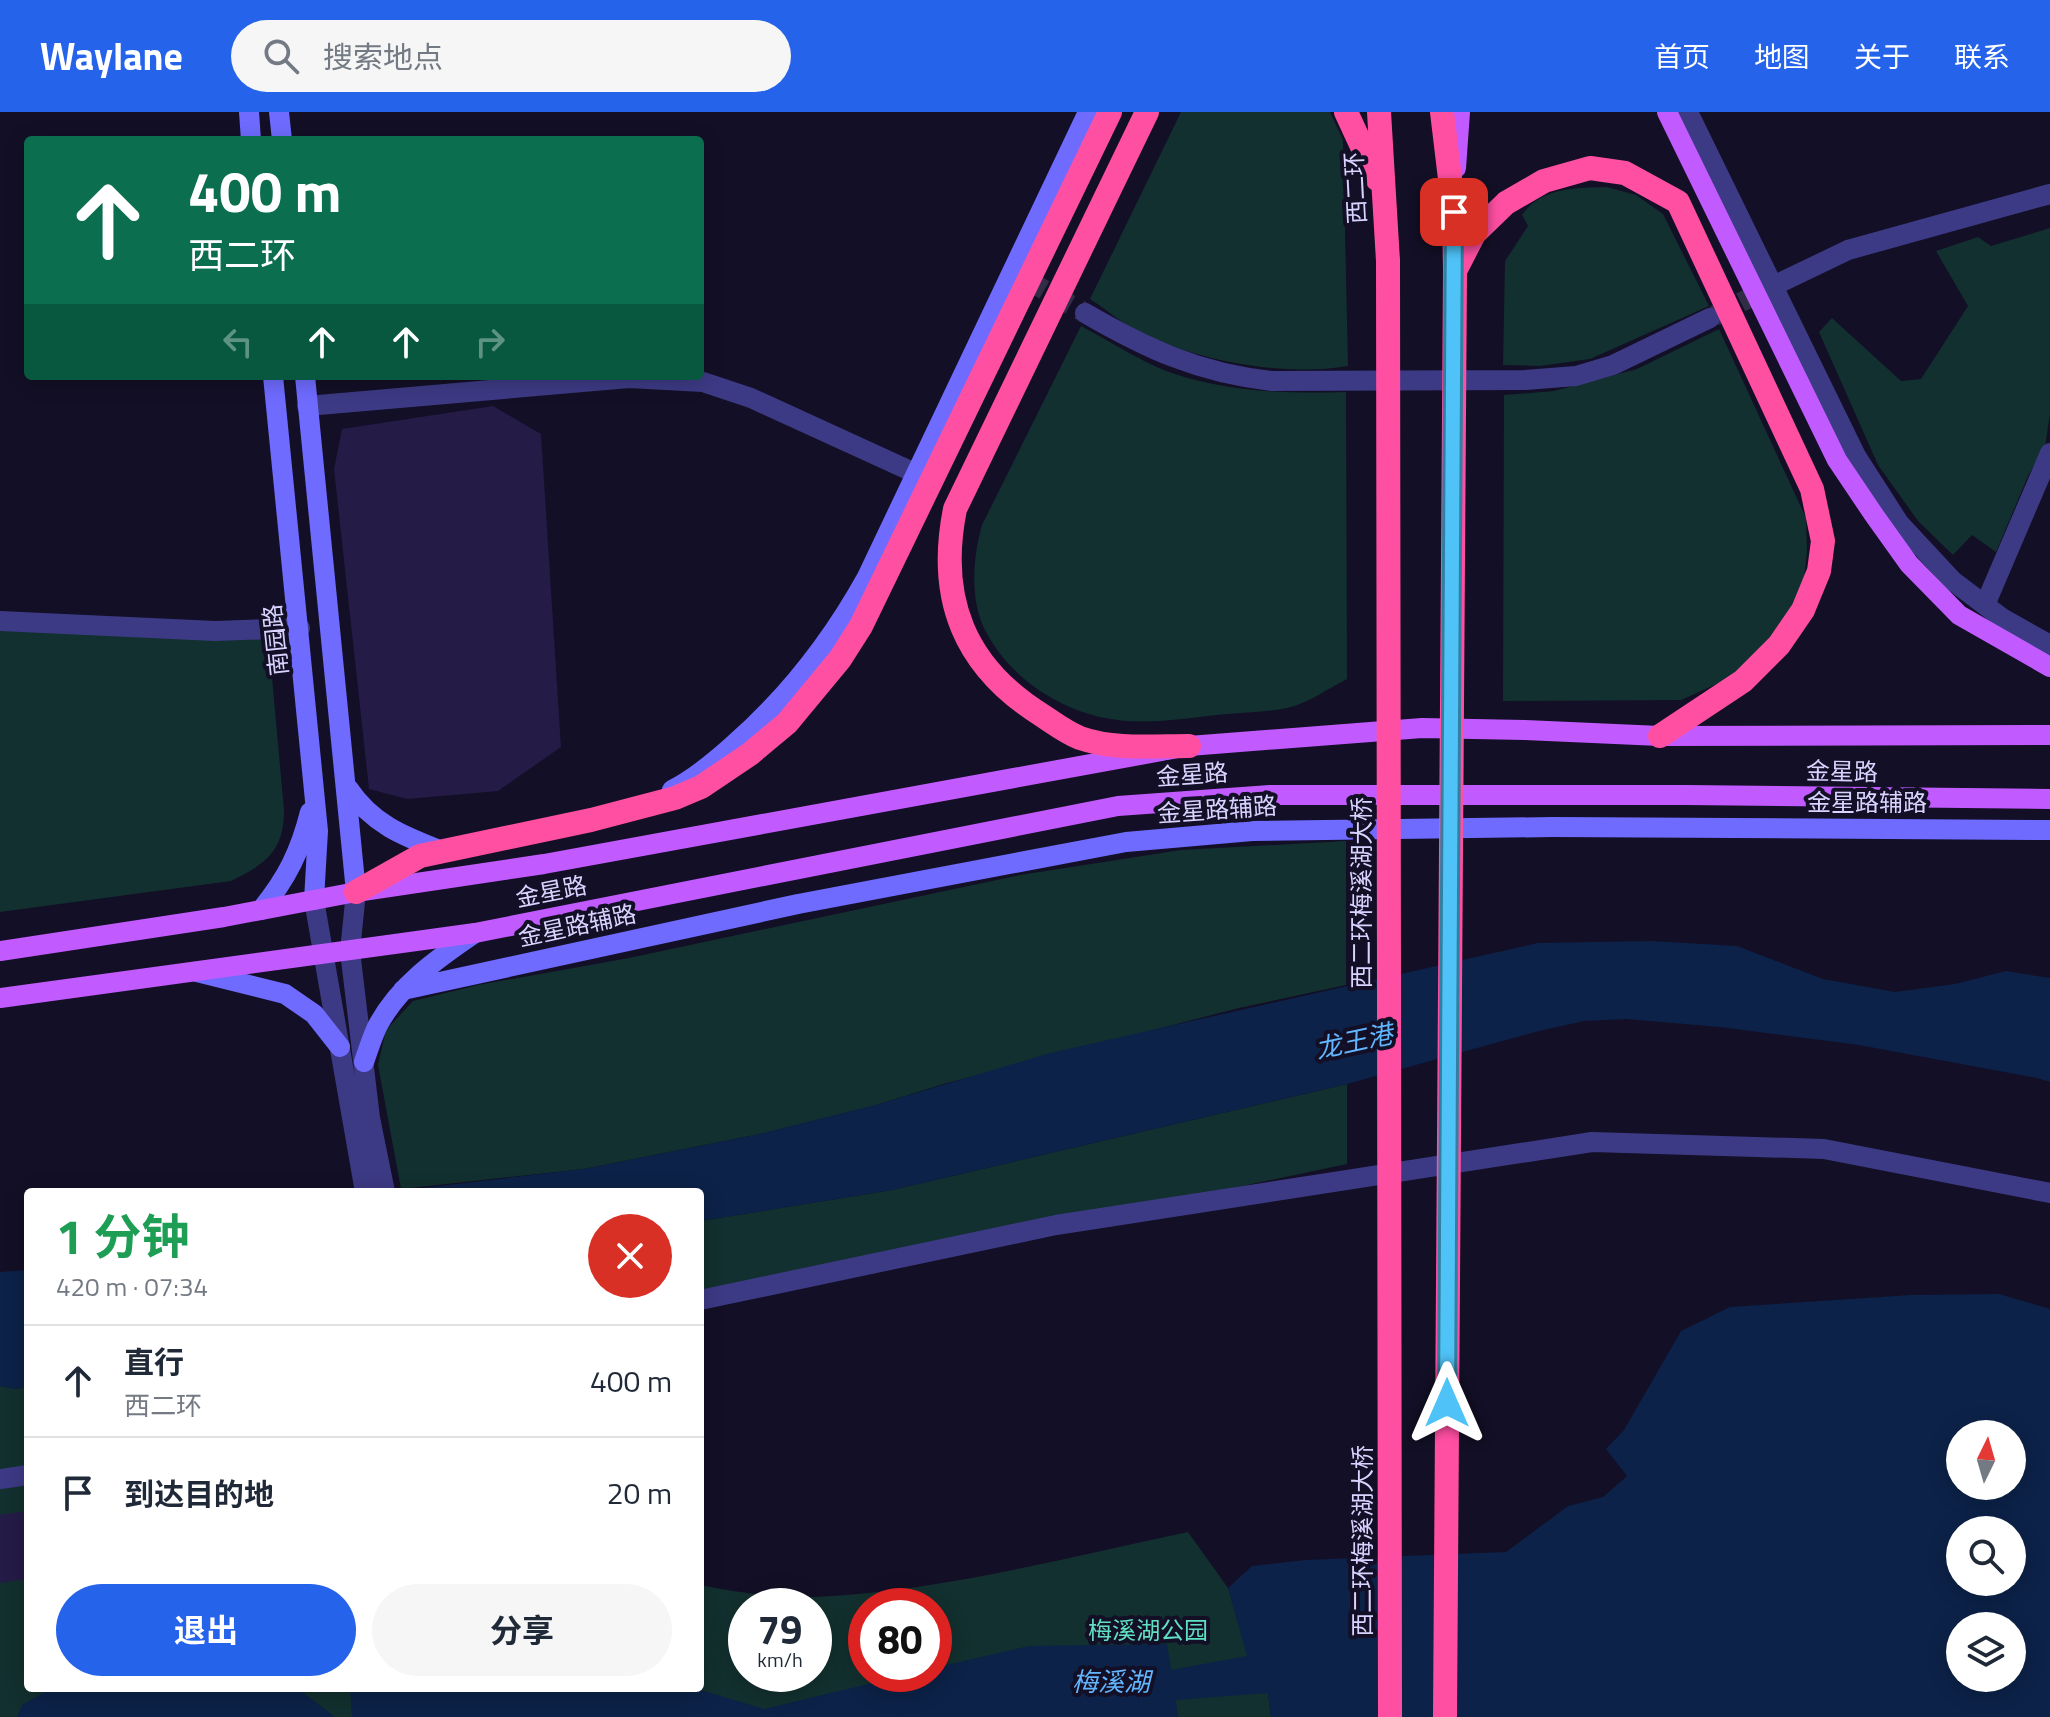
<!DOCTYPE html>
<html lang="zh">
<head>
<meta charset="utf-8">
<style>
	:root { --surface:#fff; --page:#f6f6f7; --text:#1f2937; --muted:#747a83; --line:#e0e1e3; --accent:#2563eb }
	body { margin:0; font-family:"Titillium Web","Noto Sans SC",sans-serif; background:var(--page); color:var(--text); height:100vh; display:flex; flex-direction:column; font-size:30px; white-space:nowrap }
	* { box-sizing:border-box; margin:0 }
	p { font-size:26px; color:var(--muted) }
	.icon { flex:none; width:44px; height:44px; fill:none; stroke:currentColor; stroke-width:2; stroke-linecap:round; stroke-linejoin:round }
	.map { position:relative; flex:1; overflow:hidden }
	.sheet { position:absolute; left:24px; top:1076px; width:680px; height:504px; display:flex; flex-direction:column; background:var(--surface); border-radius:8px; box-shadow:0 4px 20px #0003 }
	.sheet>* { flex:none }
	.hud { position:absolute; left:24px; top:24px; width:680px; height:244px; border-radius:8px; box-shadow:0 4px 20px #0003; background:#0b6e4f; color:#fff; overflow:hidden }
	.needle { width:52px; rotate:5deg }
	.controls { position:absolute; left:1946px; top:1308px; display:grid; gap:16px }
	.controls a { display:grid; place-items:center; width:80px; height:80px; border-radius:50%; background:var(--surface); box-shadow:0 4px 20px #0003; font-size:40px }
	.speed { position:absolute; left:728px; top:1476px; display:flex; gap:16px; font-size:40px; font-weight:700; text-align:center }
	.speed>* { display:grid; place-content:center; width:104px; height:104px; border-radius:50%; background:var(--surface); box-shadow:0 4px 20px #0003; line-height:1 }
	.speed small { font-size:20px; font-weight:400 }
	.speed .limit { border:12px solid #d22; background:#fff; color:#111 }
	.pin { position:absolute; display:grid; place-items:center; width:68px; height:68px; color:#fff; margin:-34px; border-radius:16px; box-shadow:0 4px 12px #0006 }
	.me { position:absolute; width:88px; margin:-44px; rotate:0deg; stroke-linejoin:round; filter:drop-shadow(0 0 6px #0008) }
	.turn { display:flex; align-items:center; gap:28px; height:168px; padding:0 32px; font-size:36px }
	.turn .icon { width:104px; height:104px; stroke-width:2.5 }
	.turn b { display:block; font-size:56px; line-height:68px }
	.lanes { display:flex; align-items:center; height:76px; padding:0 32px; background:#0003; justify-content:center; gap:40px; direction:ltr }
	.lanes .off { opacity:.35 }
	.round { display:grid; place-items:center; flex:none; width:84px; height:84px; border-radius:42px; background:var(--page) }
	.summary { display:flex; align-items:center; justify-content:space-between; height:136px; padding:0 32px }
	h1 { font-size:48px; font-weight:700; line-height:60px; color:#1e9e55 }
	.cta { display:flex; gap:16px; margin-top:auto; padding:16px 32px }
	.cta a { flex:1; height:92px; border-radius:48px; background:var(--accent); color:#fff; font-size:32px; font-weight:700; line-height:92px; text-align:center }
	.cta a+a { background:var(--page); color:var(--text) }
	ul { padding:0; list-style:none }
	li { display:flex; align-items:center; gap:24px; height:112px; padding:0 32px; border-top:2px solid var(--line) }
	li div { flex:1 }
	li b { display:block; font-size:30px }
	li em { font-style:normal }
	header { display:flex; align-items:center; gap:48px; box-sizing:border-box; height:112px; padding:0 40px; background:var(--accent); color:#fff }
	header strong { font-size:38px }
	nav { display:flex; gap:44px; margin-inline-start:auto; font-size:28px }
	.search { width:560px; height:72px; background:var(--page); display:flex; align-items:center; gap:20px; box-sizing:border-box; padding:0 28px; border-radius:44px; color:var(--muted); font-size:30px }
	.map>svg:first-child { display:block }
</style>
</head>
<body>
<header>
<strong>Waylane</strong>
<div class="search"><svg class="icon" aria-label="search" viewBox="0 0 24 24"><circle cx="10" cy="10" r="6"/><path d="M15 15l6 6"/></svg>搜索地点</div>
<nav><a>首页</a><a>地图</a><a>关于</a><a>联系</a></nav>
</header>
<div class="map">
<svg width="2050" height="1605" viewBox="0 0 2050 1605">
	<rect width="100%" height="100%" fill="#130f26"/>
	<!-- green -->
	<path fill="#12302f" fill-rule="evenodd" d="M1181,0H1330L1343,28L1348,254C1284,265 1200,249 1142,222C1124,213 1107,198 1090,187Z
		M1607,75L1636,83L1663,102L1709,194L1590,247L1540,254L1503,253L1505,149L1528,114L1522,103C1541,75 1576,76 1607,75Z
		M2050,116V302L2045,335L2028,364L1996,440L1972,423L1953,443L1918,409L1878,353L1819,220L1832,206L1901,269L1921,267L1968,194L1936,139L1978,125L1991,134Z
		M1081,214C1110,229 1144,252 1175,262C1230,280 1288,282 1346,280L1347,567C1329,576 1307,592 1287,596C1268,600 1246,600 1227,602C1186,606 1145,614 1105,606C1056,596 1010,565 986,520C969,489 973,444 982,413Z
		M1719,217L1806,406L1807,440L1802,484L1778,525L1739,562L1681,588L1503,589L1504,283L1554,279L1637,257Z
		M0,516L264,526L269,532L284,698C284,739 266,752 231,769L0,800Z
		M1346,729V873L1239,896L947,971L876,993L760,1022L584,1057L401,1077L378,953L386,918L413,889L478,873L629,846L1020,763L1181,738Z
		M1347,972V1052L700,1188V1109L892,1078Z
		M0,1274L15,1277L28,1274V1576H700V1473C737,1480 778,1487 815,1485C941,1479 1065,1446 1188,1420L1228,1476L1248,1544L1268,1581L1271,1605H0ZM746,1494H814V1562H746ZM866,1494H934V1562H866Z"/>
	<!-- water -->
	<path fill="#0c2248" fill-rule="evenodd" d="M1651,829L1737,834L1823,867L1895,880L1955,872L2006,859L2050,866V970L2037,966L1859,933L1720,915L1626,907L1584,909L1539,919L1347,972L892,1078L700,1109V1080H387L584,1057L760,1022L876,993L1050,941L1538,831Z
		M28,1158V1274L15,1277L0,1274V1160Z
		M1999,1182L2050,1197V1605H1271L1268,1581L1176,1588L1178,1605H352L350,1576H694L764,1597L910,1562H934V1556L1029,1534L1167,1532L1171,1558L1247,1544L1228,1476L1252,1454L1305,1448L1506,1440L1568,1394L1603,1385L1627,1364L1606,1337L1624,1318L1681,1219L1730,1195L1911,1183ZM1960,1322H2012V1374H1960ZM1960,1418H2012V1470H1960ZM1960,1514H2012V1566H1960Z
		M52,1576H297L335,1605H17L22,1593Z"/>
	<!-- building -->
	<path fill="#241b47" d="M493,294L541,322L561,635L498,679L407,687L369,677L334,357L342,317Z
		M28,1399V1467L0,1471V1403Z"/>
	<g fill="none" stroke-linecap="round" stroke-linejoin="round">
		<!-- street-tunnel -->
		<path stroke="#312d47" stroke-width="20" stroke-dasharray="20 10" stroke-linecap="butt" d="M1027,168L1085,201
			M1714,204L1767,177"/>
		<!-- street -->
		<path stroke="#3d3a85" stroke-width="20" d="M1688,0L1856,344L1899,411L1953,469L2002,506L2050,533
			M1767,177L1848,138L2050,82
			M1085,201C1147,237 1199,261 1272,269L1525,268L1576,264L1613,253L1710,206
			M307,294L629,266L703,270L751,286L915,361
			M1985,493L2050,341
			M0,509L215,519L300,516
			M356,780L350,839L370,1006L385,1080
			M314,788L365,1080
			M700,1188L1056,1113L1592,1030L1824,1037L2050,1081
			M0,1367L28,1363"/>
		<!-- secondary -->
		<path stroke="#6f6bff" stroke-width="20" d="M249,0L251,28
			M279,0L282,28
			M273,264L318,719L314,788
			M305,264L356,780
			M348,676C372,712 403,724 442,739
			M672,678C694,667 713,651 732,634C788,585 831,530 867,465L1088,0
			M261,798C287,766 300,740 310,700
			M197,860L285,882L314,902L340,935
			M403,878L798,792L1126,730L1252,719L1553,715L2050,718
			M364,950C368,938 372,926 377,915C398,874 438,846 475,821"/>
		<!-- primary -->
		<path stroke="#c25bff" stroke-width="20" d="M1667,0L1837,348L1874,403L1909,452L1959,503L2050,555
			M1456,56L1460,0
			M0,839L224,805L356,780L544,752L1189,634L1422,616L1525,618L1660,624L2050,623
			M0,886L475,821L1118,694L1270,683H1686L2050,687"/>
		<!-- highway -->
		<path stroke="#ff4fa3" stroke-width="24" d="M1147,0L955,397C937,487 964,555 1043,604C1055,612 1067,621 1080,626C1114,638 1153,634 1189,634
			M1346,0L1377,67
			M1379,0L1388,149
			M1442,0L1454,100L1455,157
			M1455,159L1474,122L1506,91L1544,69L1590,56L1625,61L1678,90L1812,377L1823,429L1819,459L1803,498L1779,533L1743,569L1660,624
			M356,780L420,744L591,708L675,686L701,675L750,642L787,611L840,547L861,514L1110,0"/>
		<!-- highway-bridge -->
		<path stroke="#ff4fa3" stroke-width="24" d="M1388,149L1390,1605
			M1445,1605L1455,159"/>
	</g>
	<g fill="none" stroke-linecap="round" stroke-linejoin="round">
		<defs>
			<path id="route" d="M1447,1291L1454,100"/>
		</defs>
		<!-- route casing -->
		<use href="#route" stroke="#337fa1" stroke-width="20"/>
		<!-- route -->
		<use href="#route" stroke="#4fc3f7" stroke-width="14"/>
	</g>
	<g text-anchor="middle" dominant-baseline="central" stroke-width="8" stroke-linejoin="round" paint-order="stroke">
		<!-- street labels -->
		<g font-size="24" fill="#d9d4ff" stroke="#130f26">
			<text transform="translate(1355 76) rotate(-93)">西二环</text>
			<text transform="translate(275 528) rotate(-96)">南园路</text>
			<text transform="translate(1842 659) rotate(1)">金星路</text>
			<text transform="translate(1192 662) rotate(-4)">金星路</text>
			<text x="1867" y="690">金星路辅路</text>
			<text transform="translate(1217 697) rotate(-4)">金星路辅路</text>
			<text transform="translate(551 779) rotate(-11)">金星路</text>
			<text transform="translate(1361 781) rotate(-90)">西二环梅溪湖大桥</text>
			<text transform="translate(577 813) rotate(-12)">金星路辅路</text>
			<text transform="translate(1362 1429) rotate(-90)">西二环梅溪湖大桥</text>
		</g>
		<!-- park labels -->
		<g font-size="24" fill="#5fe0c0" stroke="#130f26">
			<text x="1148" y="1518">梅溪湖公园</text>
		</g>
		<!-- water labels -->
		<g font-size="26" font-style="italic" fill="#62b6ff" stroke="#130f26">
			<text transform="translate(1354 929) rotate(-12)">龙王港</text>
			<text x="1111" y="1569">梅溪湖</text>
		</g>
	</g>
</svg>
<div class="controls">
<a><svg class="needle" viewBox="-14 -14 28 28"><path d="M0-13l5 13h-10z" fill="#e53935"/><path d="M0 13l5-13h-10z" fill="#747a83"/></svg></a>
<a><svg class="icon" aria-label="search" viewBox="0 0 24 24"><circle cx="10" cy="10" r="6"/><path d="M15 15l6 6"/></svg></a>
<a><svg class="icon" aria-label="layers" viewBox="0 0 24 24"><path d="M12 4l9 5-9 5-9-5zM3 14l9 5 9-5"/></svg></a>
</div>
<div class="speed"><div>79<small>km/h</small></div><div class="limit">80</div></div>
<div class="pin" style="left:1454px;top:100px;background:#d93025"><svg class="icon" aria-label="arrive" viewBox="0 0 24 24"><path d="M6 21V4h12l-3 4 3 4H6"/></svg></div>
<svg class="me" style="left:1447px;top:1291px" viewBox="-20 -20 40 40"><path d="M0-17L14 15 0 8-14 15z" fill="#4fc3f7" stroke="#fff" stroke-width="4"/></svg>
<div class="hud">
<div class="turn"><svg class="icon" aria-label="ahead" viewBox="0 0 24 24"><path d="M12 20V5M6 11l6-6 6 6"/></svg><div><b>400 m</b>西二环</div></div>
<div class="lanes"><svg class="icon off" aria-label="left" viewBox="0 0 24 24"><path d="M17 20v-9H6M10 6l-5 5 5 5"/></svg><svg class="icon" aria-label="ahead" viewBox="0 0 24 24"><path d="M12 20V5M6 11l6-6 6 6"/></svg><svg class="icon" aria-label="ahead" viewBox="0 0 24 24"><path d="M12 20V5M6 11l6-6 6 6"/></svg><svg class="icon off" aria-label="right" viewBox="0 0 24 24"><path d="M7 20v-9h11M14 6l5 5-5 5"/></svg></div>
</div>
<section class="sheet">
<div class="summary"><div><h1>1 分钟</h1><p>420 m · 07:34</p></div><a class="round" style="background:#d93025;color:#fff"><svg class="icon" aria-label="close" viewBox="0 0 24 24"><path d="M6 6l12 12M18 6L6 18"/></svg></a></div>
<ul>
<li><svg class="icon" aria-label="ahead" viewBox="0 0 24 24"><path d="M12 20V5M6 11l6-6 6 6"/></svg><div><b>直行</b><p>西二环</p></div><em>400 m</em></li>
<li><svg class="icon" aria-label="arrive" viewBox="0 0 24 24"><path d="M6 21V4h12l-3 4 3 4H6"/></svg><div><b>到达目的地</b></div><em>20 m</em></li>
</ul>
<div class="cta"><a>退出</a><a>分享</a></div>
</section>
</div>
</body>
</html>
